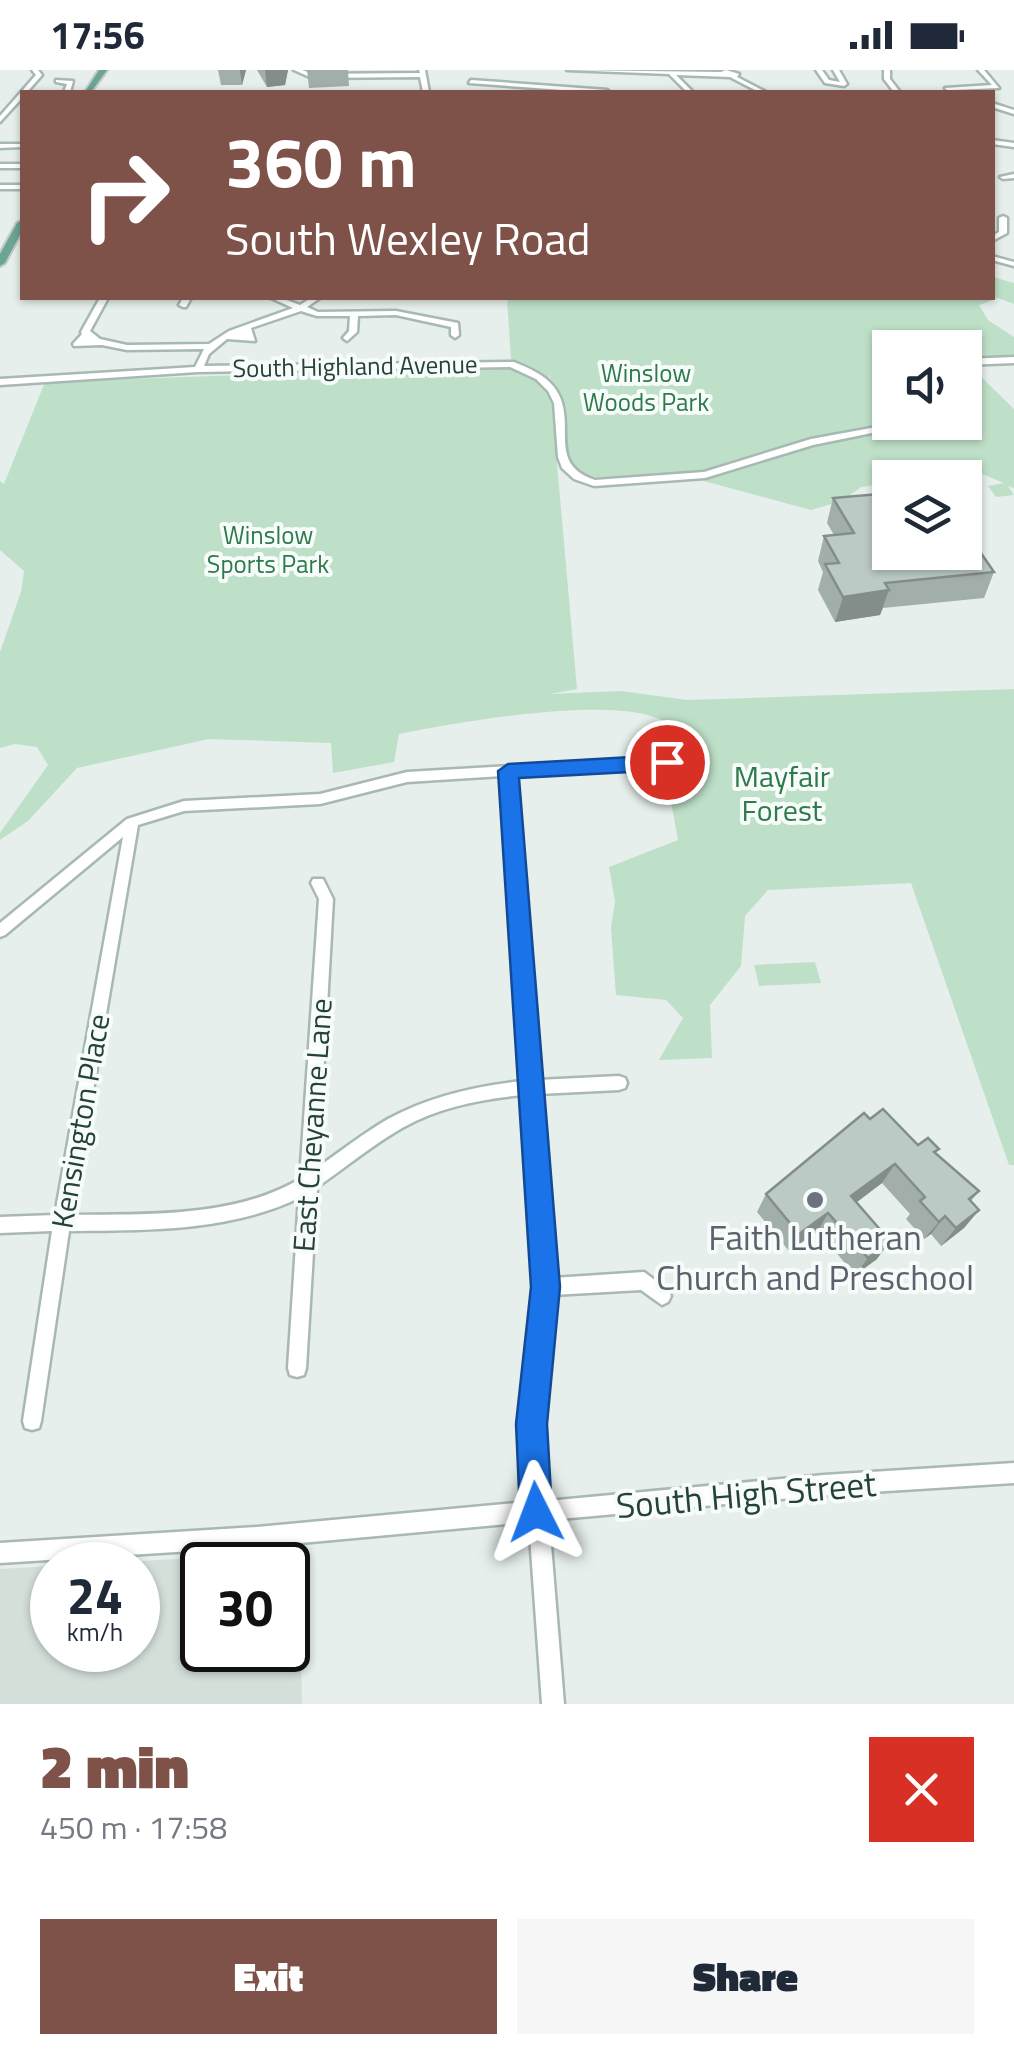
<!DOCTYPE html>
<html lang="en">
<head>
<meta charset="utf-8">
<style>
	:root { --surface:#fff; --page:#f6f6f7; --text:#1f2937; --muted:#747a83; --accent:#7f5249 }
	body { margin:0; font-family:"Titillium Web",sans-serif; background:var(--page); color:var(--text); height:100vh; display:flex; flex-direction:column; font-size:38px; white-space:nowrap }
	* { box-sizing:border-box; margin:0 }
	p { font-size:32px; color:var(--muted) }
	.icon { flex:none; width:55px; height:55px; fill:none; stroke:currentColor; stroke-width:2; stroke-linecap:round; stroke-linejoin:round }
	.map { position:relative; height:1634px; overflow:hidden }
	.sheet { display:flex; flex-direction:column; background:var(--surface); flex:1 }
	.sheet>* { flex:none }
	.banner { position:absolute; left:20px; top:20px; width:975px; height:210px; border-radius:0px; box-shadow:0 2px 8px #0004; background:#7f5249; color:#fff; overflow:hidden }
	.fabs { position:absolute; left:872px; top:260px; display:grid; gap:20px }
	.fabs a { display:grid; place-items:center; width:110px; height:110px; border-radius:0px; background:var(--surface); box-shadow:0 2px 8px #0004; font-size:50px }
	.speed { position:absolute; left:30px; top:1472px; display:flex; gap:20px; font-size:50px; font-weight:700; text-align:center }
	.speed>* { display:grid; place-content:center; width:130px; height:130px; border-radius:50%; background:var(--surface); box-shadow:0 2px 8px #0004; line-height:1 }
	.speed small { font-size:25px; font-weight:400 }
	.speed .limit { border:5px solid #111; border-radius:15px; background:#fff; color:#111 }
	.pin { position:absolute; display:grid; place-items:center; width:85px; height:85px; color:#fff; margin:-42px; border:5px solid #fff; border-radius:50%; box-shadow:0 2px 10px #0007 }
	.me { position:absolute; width:110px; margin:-55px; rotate:357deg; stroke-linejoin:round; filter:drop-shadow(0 0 8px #0008) }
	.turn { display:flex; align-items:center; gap:35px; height:210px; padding:0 40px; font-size:45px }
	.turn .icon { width:130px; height:130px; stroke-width:2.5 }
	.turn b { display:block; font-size:70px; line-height:85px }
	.round { display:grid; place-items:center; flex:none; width:105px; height:105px; border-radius:0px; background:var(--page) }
	.head { display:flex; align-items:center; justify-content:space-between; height:170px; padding:0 40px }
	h1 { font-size:60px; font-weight:800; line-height:75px; color:var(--accent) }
	.button { display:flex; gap:20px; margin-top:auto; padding:20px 40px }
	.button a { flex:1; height:115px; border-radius:0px; background:var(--accent); color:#fff; font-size:40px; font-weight:800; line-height:115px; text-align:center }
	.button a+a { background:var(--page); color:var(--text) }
	.status { display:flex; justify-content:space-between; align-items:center; height:70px; padding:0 50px; background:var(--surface); direction:ltr }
	.status svg { height:28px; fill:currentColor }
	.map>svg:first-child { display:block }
</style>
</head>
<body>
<div class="status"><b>17:56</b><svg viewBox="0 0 49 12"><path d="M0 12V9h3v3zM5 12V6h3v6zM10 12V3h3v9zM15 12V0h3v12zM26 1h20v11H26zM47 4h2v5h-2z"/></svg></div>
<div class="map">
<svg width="1014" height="1634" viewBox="0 0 1014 1634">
	<rect width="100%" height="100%" fill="#e6efeb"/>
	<!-- built -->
	<path fill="#d4dfda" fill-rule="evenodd" d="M299,1482L302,1634H0V1499L52,1496V1580H138V1495H70ZM202,1495H288V1580H202Z"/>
	<!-- green -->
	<path fill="#bfe0c8" d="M993,207L1014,213V234L998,228L979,235L988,250L1014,267V287H965V278H890V352H965L968,294L1014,339V418L1008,416L1014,425L996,427L988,416L1004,413L970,399L890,408V413L861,417L842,431L811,440L704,411L720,403L576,408L549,304L577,619L549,624L621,621L687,630L1014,619V1095H1009L911,813L768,820L745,846L741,896L710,935L712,988L659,990L683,948L666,930L616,925L611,858L615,831L609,797L678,770L668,715L689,691C684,681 679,665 671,657C636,619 448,654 399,664L394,692L333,703L331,673L209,669L77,698L28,751L0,770V763L48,695L37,677L15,674L0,678V582L21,522L24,501L0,480V411L4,414L45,312L525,295L511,289L507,228H992Z
		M815,892L821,913L759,916L754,895Z"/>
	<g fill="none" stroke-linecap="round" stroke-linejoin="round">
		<defs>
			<path id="minor" d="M32,0H38L42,5L27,22H22V28L0,52V46L36,5Z
				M294,0H302L313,4L420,3L419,0H425L429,22H423L420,7L312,8Z
				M567,0L721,2L726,0L739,4L737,7L766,22H759L730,7L676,5L693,22H687L669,4Z
				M816,0H822L829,10L840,12L833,0H839L847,14L844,16L825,13Z
				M884,0H890V9L900,22H894L884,9Z
				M978,0H984L999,18L953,20L955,22H949L945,18L992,15Z
				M56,10L73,11L70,22H64L67,14L56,12Z
				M471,10L607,20L610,22H589L469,13Z
				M992,33L1014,40V44L992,37Z
				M992,70L1014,73V77L992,74Z
				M0,74H20L22,77L0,78Z
				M0,94H22V98H0Z
				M1014,104V108L1003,109L1000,107Z
				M0,115H22V119H0Z
				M1003,146L1007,148V163L992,171V166L999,162V148Z
				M992,186L1014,192V196L992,190Z
				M100,228H108L90,261L100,269L127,275L209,274L229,261L293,238L271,228H281L300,235L311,228H320L307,237L318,242L396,241L458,253L459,265L455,268L451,265V257L396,245L358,246L357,262L347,271L343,268L349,261L350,246H317L301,241L251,258L255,271L227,269L209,284L204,296L514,292C528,298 544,304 554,317C580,351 544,393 595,410L704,402L811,369L904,352H926L813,375L705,408L594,416L574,409L562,398L558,387L554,333L548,321L536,309L510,297L198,302L0,315V309L195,297L204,279L127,280L102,275L74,276L73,274L82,264L81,262Z
				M183,228H191L186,237H183L179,235Z
				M1014,287V293L965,295V289Z
				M667,687L673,692L667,697L515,705L538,1010L619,1006L625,1008L627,1013L625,1018L619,1020L539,1024L553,1208L644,1202L668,1220L671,1226L668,1232L662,1235L641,1220L553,1225L540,1354L547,1431L824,1405L1014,1393V1413L824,1425L549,1450L564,1634H542L529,1452L257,1477L0,1493V1473L257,1457L527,1432L522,1354L536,1217L523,1025C481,1029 439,1037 402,1058C372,1075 345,1098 317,1117L306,1298L304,1305L297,1307L290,1305L288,1298L299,1128C228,1162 146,1160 69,1161L41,1351L39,1358L32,1360L25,1358L23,1351L52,1161L0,1163V1147L55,1145L123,767L5,865L0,867V853L127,749L184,731L320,724L407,702ZM502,706L522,1011C476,1016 430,1026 388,1049C364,1063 341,1081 318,1097L333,829L323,809H313L311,813L319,829L300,1109C234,1148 146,1144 72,1145L138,755L184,741L320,734L407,712Z"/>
			<path id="major" d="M99,0H107L91,22H85Z
				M22,150V161L5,193L0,196V184L17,153Z"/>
		</defs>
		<!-- minor casing -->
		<use href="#minor" stroke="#a8b8b2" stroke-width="5"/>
		<!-- major casing -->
		<use href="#major" stroke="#c2cac8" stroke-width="4"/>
		<!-- minor -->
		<use href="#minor" fill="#fff" fill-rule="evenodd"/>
		<!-- major -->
		<use href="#major" fill="#6aa596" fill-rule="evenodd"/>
	</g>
	<!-- wall -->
	<path fill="#a1aea9" d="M218,0H246L242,15H221Z
		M257,0H288L285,15L267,17Z
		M307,0H348L349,16L309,18Z
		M833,428L994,502L984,528L883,538L880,545L835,552L818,520L823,502L818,491L824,466L834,465L827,453Z
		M870,1049L918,1075L939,1079L936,1083L979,1121L971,1131L979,1140L964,1158L941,1176L931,1164L924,1169L906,1149L910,1144L882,1113L856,1133L877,1189L855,1205L818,1161L789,1181L757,1142L766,1124Z"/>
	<!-- shaded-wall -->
	<path fill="#838d89" d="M240,0H246L242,15Z
		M265,0H288L285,15L267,17Z
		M889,520L880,545L835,552L843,527Z
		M895,1094L882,1113L839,1145L851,1126Z
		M979,1140L964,1158L941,1176L956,1158Z
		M828,1143L818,1161L789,1181L799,1164Z
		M945,1146L931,1164L924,1169L939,1152Z
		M890,1171L877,1189L855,1205L868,1188Z"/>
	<!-- building -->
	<path fill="#bbcac4" stroke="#838d89" stroke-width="2.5" d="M890,423V482H965V460L994,502L885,513L889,520L843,527L825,494L839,493L824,466L854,463L833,428Z
		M883,1039L918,1075L928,1068L939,1079L934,1082L979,1121L969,1129L979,1140L956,1158L945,1146L939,1152L920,1131L925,1127L895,1094L851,1126L890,1171L868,1188L828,1143L799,1164L766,1124L864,1043L870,1049Z"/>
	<!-- route -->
	<path fill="#1a73e8" stroke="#114b97" stroke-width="2.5" d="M667,685L677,692L667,700L519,708L560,1217L547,1354L552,1442L548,1454L536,1459L524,1454L520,1442L516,1354L531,1217L498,701L508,694Z"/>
	<!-- markers -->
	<circle fill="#6b7280" stroke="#f7fbf9" stroke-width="4" cx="815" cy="1130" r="10"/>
	<g text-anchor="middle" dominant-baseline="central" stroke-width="8" stroke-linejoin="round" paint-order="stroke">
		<!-- far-street labels -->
		<g font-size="25" fill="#24423a" stroke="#f7fbf9">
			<text transform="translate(355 296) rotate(-1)">South Highland Avenue</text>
		</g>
		<!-- far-park labels -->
		<g font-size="25" fill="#2d7a4b" stroke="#f7fbf9">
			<text x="646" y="303">Winslow<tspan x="646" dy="29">Woods Park</tspan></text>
			<text x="268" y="465">Winslow<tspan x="268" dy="29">Sports Park</tspan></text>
		</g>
		<!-- park labels -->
		<g font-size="30" fill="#2d7a4b" stroke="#f7fbf9">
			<text x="782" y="706">Mayfair<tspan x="782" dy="34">Forest</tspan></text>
		</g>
		<!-- street labels -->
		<g font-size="30" fill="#24423a" stroke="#f7fbf9">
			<text transform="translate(80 1051) rotate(-80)">Kensington Place</text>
			<text transform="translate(312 1055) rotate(-86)">East Cheyanne Lane</text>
		</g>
		<!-- near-worship labels -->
		<g font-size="35" fill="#5b616d" stroke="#f7fbf9">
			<text x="815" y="1167">Faith Lutheran<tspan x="815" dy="40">Church and Preschool</tspan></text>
		</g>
		<!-- near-street labels -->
		<g font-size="35" fill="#24423a" stroke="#f7fbf9">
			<text transform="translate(746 1424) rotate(-5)">South High Street</text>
		</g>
	</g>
</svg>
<div class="fabs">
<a><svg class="icon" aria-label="sound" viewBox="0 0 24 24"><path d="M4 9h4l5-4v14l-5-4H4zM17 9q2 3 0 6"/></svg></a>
<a><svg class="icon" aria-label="layers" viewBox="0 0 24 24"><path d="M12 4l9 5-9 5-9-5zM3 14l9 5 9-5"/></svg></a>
</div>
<div class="speed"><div>24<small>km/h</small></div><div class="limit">30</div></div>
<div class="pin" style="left:667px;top:692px;background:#d93025"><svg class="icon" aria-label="arrive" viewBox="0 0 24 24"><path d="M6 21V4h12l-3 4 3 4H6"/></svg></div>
<svg class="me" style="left:536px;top:1442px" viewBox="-20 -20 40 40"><path d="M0-17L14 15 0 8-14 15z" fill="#1a73e8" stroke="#fff" stroke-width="4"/></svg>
<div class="banner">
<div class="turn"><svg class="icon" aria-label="right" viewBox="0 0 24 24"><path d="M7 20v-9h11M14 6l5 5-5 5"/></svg><div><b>360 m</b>South Wexley Road</div></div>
</div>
</div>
<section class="sheet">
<div class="head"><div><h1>2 min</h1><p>450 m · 17:58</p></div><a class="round" style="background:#d93025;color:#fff"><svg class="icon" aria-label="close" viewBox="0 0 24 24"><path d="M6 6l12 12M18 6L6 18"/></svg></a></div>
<div class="button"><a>Exit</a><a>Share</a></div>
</section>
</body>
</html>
